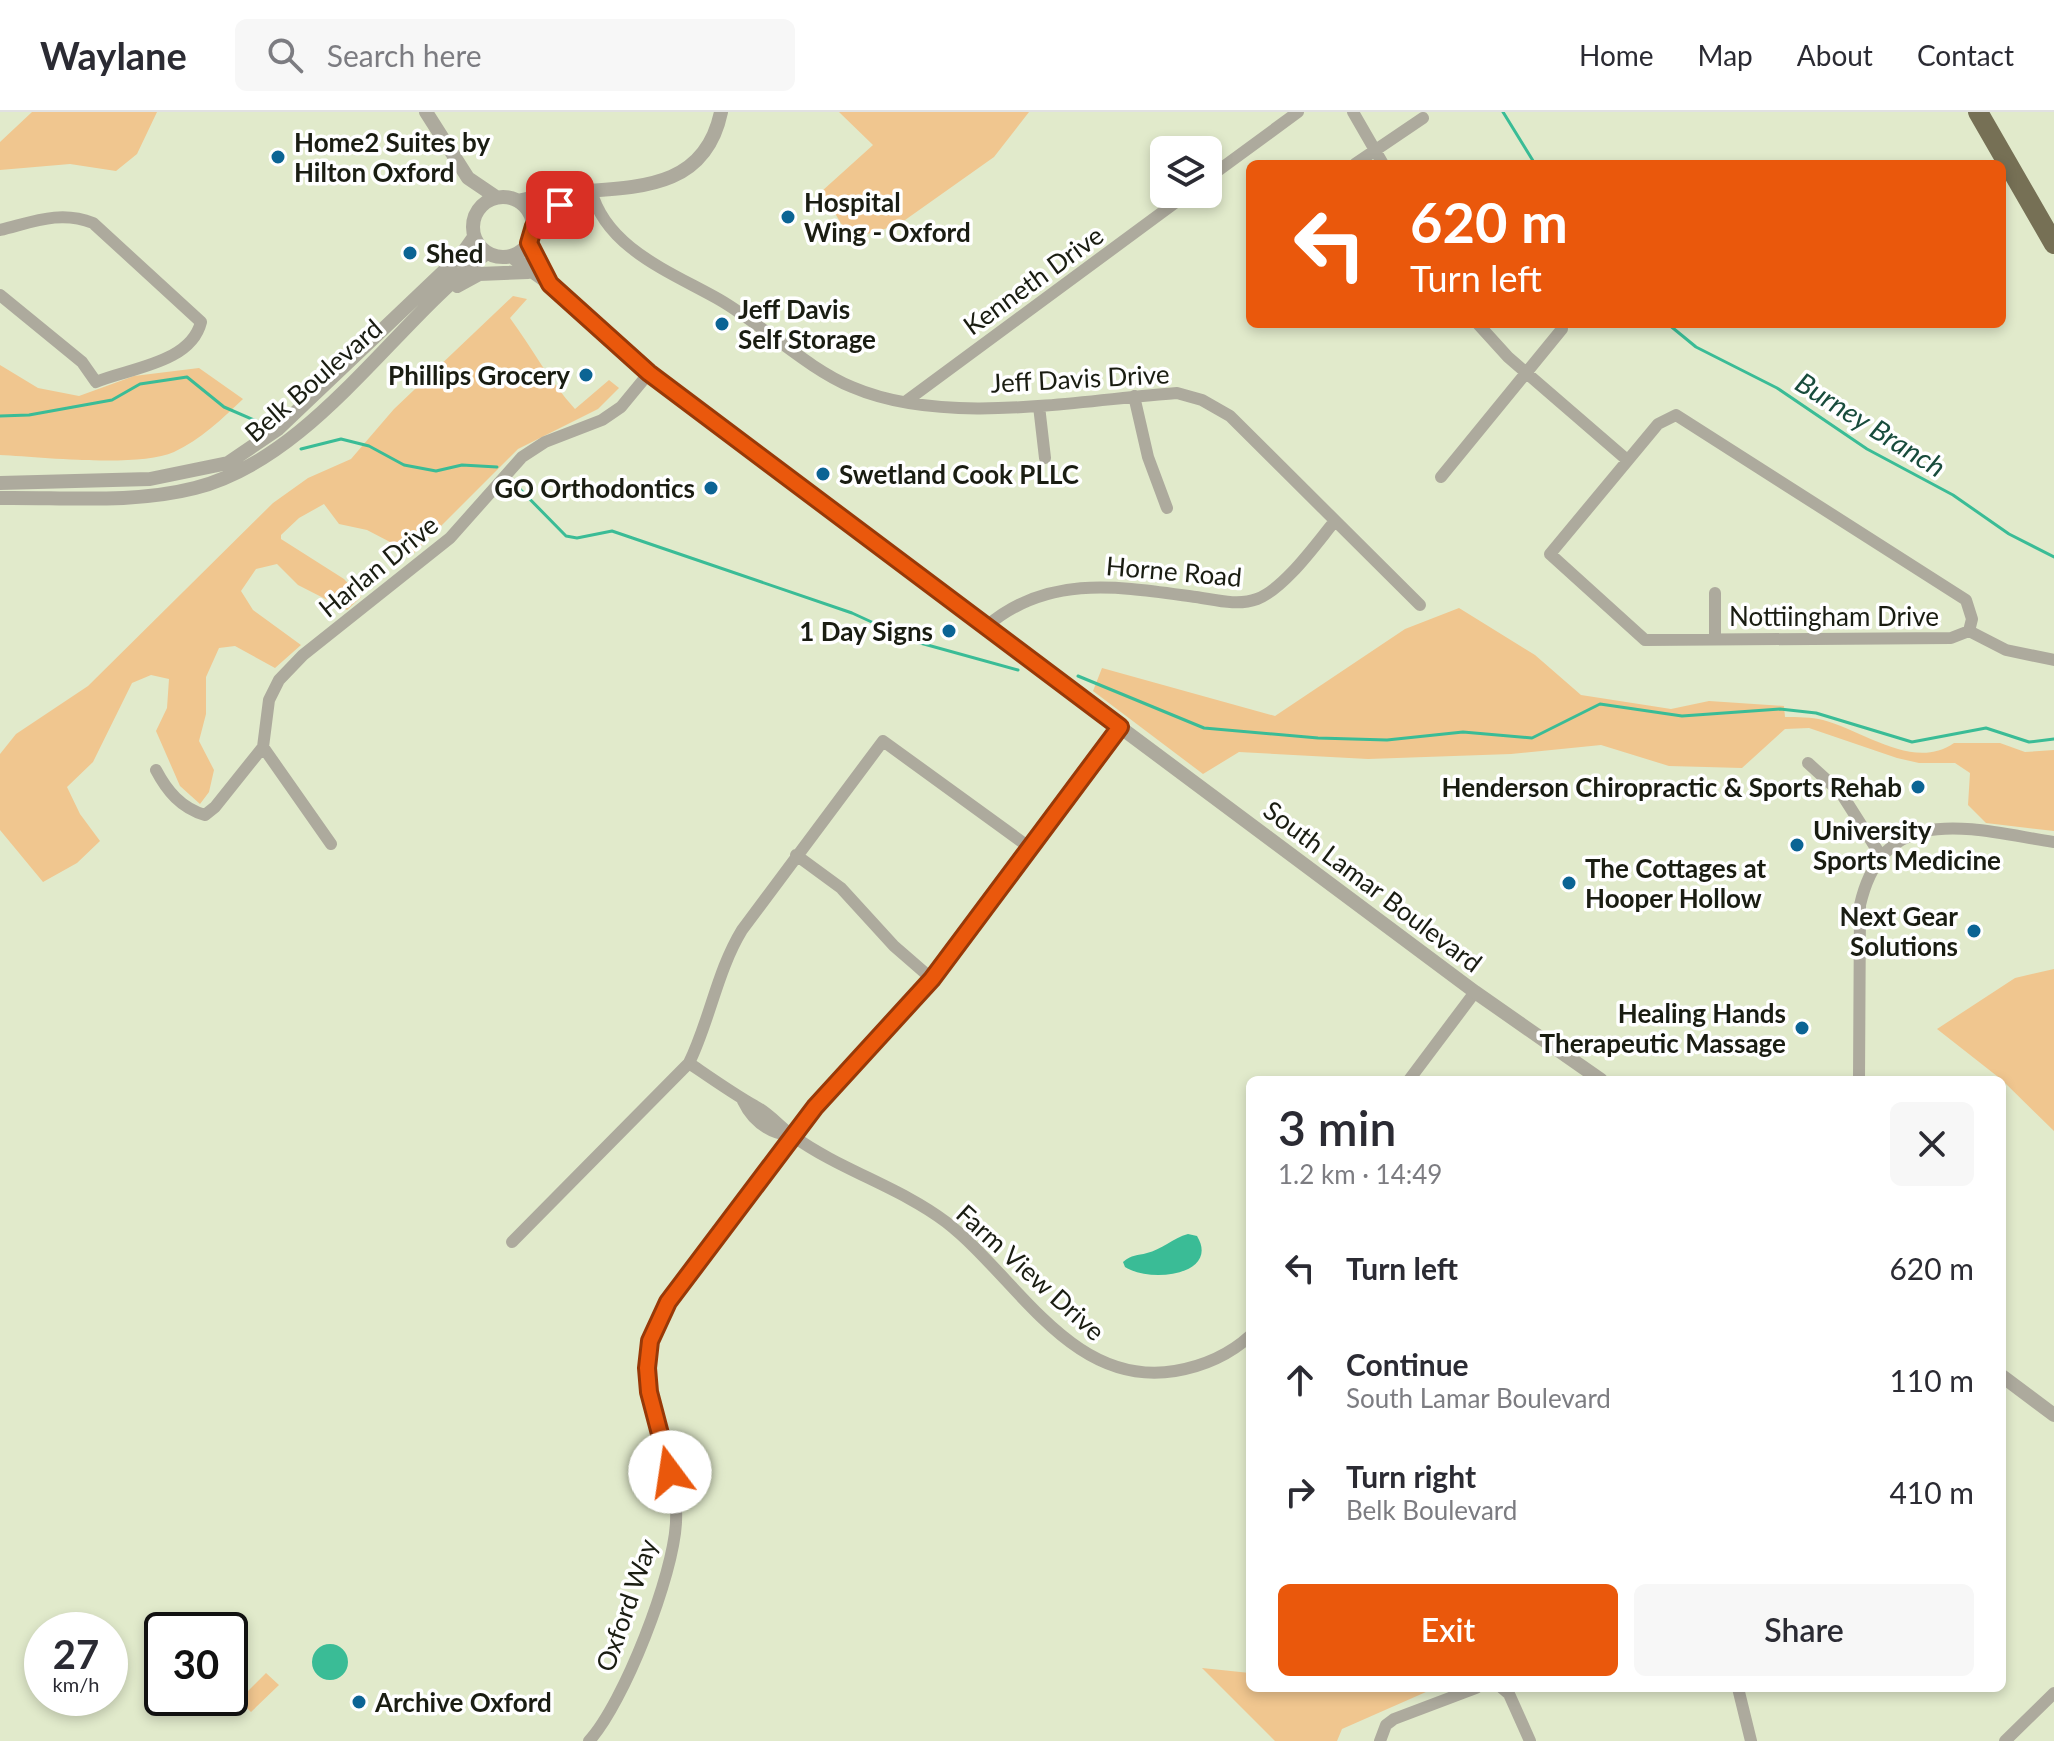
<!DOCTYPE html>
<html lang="en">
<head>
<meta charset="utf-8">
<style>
	:root { --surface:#fff; --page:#f7f7f7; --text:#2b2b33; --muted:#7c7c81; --line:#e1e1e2; --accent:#ea580c }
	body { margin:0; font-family:Lato,sans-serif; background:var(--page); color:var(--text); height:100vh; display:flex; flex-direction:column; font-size:30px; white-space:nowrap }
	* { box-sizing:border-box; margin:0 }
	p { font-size:26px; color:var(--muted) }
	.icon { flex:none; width:44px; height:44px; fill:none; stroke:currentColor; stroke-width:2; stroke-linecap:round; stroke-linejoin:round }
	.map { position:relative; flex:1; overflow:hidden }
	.panel { position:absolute; left:1246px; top:964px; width:760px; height:616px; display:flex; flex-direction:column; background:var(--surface); border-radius:12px; box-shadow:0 4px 12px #0003 }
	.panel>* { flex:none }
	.banner { position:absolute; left:1246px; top:48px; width:760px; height:168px; border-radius:12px; box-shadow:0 4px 12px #0003; background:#ea580c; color:#fff; overflow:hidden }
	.fabs { position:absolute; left:1150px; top:24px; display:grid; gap:16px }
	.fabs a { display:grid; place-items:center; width:72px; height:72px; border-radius:12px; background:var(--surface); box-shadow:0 4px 12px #0003; font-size:40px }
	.speed { position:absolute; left:24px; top:1500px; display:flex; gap:16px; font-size:40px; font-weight:700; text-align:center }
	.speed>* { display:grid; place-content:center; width:104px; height:104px; border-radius:50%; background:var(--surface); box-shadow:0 4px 12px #0003; line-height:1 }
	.speed small { font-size:20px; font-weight:400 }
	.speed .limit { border:4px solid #111; border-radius:12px; background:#fff; color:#111 }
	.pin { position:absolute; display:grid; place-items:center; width:68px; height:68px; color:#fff; margin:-34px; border-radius:16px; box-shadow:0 4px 12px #0006 }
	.me { position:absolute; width:88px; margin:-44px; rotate:346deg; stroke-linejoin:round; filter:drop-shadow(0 0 6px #0008) }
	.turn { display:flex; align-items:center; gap:28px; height:168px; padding:0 32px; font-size:36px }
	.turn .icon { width:104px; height:104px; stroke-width:2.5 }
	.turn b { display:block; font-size:56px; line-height:68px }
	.round { display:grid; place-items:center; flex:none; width:84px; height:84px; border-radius:12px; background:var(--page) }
	.overview { display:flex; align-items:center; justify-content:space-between; height:136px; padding:0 32px }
	h1 { font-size:48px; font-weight:600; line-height:60px }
	.cta { display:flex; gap:16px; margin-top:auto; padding:16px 32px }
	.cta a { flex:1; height:92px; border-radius:12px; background:var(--accent); color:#fff; font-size:32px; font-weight:600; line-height:92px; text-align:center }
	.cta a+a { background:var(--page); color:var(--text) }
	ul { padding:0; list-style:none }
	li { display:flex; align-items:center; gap:24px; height:112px; padding:0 32px }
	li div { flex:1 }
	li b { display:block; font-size:30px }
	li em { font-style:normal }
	header { display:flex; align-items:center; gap:48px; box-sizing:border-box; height:112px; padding:0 40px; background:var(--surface); border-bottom:2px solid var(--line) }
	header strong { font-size:38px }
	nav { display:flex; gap:44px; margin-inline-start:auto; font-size:28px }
	.search { width:560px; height:72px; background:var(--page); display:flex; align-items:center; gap:20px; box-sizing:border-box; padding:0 28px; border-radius:12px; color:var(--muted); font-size:30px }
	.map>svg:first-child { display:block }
</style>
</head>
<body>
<header>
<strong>Waylane</strong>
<div class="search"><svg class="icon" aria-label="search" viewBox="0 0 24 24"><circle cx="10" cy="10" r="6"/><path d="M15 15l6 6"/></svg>Search here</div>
<nav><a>Home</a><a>Map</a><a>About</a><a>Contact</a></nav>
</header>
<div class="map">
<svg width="2054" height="1629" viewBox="0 0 2054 1629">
	<rect width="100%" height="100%" fill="#e1eacb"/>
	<!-- green -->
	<path fill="#f0c68f" d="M32,0H157L137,42L116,59L70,52L0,58V30Z
		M839,0H1029L994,45L898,113L850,127L822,79L873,33Z
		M513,184L527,187L510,206C532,236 550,270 575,297L609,268L619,276L598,297L518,337L413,442L367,418L339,412L324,392L299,406L281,423V427L344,467L361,485L347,498L298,473L277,452L256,457L241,479L253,498L301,533L275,556L235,534L219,536L206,565V602L199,629L214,658L209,680L200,692L180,674L156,619L167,596L169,567L151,563L132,571L93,650L67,675L80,702L100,729L77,751L43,770L0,718V642L16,622L88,574L273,391L308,366L351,347L394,297Z
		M0,253L38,276L79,284L134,264L199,256L243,287C222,307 200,328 174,340C138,356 42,345 0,343Z
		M1459,496L1535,543L1581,583L1671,597L1709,589L1784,594L1785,605C1798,605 1811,605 1823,608C1864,619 1914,659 1954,631H2000L2025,640L2054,638V719L1986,711L1968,693L1970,661L1955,651H1919L1897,646L1809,616L1785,617L1742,656L1669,654L1601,633L1511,642L1368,647L1239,640L1203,662L1093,579L1102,556L1275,604L1405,517Z
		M2054,857V1019L2002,968L1937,917L2015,866Z
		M1202,1556L1250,1561V1576H1435L1342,1617L1337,1629H1275Z
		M266,1561L279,1573L251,1600L239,1588Z"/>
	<!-- water -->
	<path fill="#3abc96" d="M1188,1122L1197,1124C1220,1162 1152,1172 1125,1155L1123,1150C1132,1142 1137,1144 1147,1141C1161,1138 1173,1126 1188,1122Z
		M312 1550a18 18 0 1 1 36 0a18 18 0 1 1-36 0Z"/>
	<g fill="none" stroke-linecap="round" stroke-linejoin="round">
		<!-- stream -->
		<path stroke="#3abc96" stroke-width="3" d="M1503,0L1535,52
			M1668,212L1696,235L1777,276L1867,337L1953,383L2009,422L2054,445
			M0,304L29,303L112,288L140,272L187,265L224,295L261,311
			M301,337L341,327L369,334L404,353L436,359L462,353L497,355
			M512,369L566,424L577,426L612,419L852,501L913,529L1018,558
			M1078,564L1204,616L1318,626L1387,628L1463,620L1532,626L1600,592L1682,604L1780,597L1816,601L1912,630L1986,616L2029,630L2054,627"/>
		<!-- minor -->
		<path stroke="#adaa9d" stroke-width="12" d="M1353,0L1383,52
			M1355,52L1423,6
			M1208,66L1298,0
			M591,78C606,137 673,161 720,188C763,213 808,257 852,275C945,315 1079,288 1177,281L1202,288L1230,304L1420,493
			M0,118C33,110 60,98 93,111L201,210C191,251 130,256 96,270L82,250L0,183
			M1478,212L1508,245L1626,347
			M1134,284L1148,345L1167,396
			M905,290L1187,82
			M1039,294L1045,346
			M1676,303L1966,488L1972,507L1969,519L1951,526L1645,528L1550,442L1658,312Z
			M1441,365L1562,217
			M1715,481V527
			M987,514C1049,461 1122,475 1196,485C1216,488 1238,494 1257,487C1284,477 1316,432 1334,410
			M1969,519L2006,538L2054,548
			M1808,651L1841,681L1881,744
			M156,658C167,679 181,696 205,703L215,695L263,635
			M331,732L263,635L269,588L279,568L303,543L450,426L522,345L545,330L602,308L621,295L649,261
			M796,743L841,776L894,834L932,867
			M689,951C711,966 732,981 755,994C769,1001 780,1015 793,1024C840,1058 900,1075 946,1110C1017,1165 1071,1276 1175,1259C1204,1254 1228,1244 1250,1224
			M1409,968L1475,880
			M1859,968L1860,793C1884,687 1974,718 2054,730
			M743,989C753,1010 769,1021 792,1024
			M512,1130L689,951C710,908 717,859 742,818L883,629L1029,735
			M1502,1576L1509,1582L1530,1629
			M1738,1576L1751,1629
			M589,1629C624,1591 674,1462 676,1410C680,1311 613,1280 676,1176L815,995L932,867L1120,615
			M1380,1629L1386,1613L1394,1607L1476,1576
			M2005,1629L2054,1581"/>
		<!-- tertiary -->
		<path stroke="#adaa9d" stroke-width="14" d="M426,0L468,66L496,85
			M473 115a30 30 0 1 1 60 0a30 30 0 1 1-60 0Z
			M519,89C535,85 552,79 567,77C573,76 580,79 586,79C647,75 706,72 721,0
			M534,114L582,79
			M529,131L549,172
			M511,144L550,172L649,261L821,392L1475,880L1601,968
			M457,174L479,162L528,160
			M0,371L150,367L228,351L278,317L462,142L474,125
			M0,386C63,385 133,392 195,376C313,346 393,211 487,141
			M2002,1264L2054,1303"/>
		<!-- trunk -->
		<path stroke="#767055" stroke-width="20" d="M1978,0L2054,132"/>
	</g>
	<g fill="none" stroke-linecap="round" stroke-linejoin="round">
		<defs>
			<path id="route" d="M560,93L534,114L529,131L550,172L649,261L1120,615L932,867L815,995L668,1190L650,1229L647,1256L649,1280L670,1360"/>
		</defs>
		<!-- route casing -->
		<use href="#route" stroke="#983908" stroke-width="20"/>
		<!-- route -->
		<use href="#route" stroke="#ea580c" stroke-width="14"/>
	</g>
	<!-- markers -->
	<g fill="#0b6494" stroke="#fff" stroke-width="3">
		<circle cx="278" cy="45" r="8"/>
		<circle cx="788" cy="105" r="8"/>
		<circle cx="410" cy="141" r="8"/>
		<circle cx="722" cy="212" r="8"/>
		<circle cx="586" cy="263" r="8"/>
		<circle cx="823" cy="362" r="8"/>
		<circle cx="711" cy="376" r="8"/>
		<circle cx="949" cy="519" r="8"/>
		<circle cx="1918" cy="675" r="8"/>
		<circle cx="1797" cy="733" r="8"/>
		<circle cx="1569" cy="771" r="8"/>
		<circle cx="1974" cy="819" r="8"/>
		<circle cx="1802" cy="916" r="8"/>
		<circle cx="359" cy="1590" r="8"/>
	</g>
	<g text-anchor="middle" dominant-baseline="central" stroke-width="7" stroke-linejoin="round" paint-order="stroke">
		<!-- poi labels -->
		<g font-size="26" font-weight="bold" fill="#1a1d12" stroke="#fff" text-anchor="start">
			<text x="294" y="30">Home2 Suites by<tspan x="294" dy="30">Hilton Oxford</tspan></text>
			<text x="804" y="90">Hospital<tspan x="804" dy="30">Wing - Oxford</tspan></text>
			<text x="426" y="141">Shed</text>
			<text x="738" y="197">Jeff Davis<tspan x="738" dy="30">Self Storage</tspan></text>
			<text x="570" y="263" text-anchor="end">Phillips Grocery</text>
			<text x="839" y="362">Swetland Cook PLLC</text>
			<text x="695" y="376" text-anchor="end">GO Orthodontics</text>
			<text x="933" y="519" text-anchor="end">1 Day Signs</text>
			<text x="1902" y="675" text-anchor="end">Henderson Chiropractic &amp; Sports Rehab</text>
			<text x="1813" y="718">University<tspan x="1813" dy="30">Sports Medicine</tspan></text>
			<text x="1585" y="756">The Cottages at<tspan x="1585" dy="30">Hooper Hollow</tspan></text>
			<text x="1958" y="804" text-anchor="end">Next Gear<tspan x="1958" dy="30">Solutions</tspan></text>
			<text x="1786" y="901" text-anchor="end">Healing Hands<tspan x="1786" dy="30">Therapeutic Massage</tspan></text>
			<text x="375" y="1590">Archive Oxford</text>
		</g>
		<!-- street labels -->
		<g font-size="26" fill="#1a1d12" stroke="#fff">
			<text transform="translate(1033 168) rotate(-36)">Kenneth Drive</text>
			<text transform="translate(1080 266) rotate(-3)">Jeff Davis Drive</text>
			<text transform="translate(313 268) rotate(-41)">Belk Boulevard</text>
			<text transform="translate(378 454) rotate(-39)">Harlan Drive</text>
			<text transform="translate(1174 459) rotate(5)">Horne Road</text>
			<text x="1834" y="504">Nottiingham Drive</text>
			<text transform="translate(1373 774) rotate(37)">South Lamar Boulevard</text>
			<text transform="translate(1031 1160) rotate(42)">Farm View Drive</text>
			<text transform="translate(626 1493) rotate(-71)">Oxford Way</text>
		</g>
		<!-- water labels -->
		<g font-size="28" font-style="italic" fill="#184c3c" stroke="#fff">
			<text transform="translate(1871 312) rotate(32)">Burney Branch</text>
		</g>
	</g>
</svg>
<div class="fabs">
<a><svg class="icon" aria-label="layers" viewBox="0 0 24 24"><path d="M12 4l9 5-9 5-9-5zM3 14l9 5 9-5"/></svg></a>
</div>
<div class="speed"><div>27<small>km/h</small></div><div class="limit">30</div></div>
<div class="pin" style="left:560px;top:93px;background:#d93025"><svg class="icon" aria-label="arrive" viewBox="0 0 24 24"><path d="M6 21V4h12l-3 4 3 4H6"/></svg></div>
<svg class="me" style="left:670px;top:1360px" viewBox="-20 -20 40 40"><circle r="19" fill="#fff"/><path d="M0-13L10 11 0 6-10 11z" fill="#ea580c"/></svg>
<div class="banner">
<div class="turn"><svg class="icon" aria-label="left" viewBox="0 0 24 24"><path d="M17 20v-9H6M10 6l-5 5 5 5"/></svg><div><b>620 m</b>Turn left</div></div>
</div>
<section class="panel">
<div class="overview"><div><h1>3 min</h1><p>1.2 km · 14:49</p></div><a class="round"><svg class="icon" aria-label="close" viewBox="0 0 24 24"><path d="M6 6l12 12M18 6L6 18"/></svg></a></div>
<ul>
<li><svg class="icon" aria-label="left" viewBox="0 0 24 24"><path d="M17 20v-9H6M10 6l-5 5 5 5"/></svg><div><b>Turn left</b></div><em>620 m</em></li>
<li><svg class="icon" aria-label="ahead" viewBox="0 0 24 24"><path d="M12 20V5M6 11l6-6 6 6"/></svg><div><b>Continue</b><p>South Lamar Boulevard</p></div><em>110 m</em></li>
<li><svg class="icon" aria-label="right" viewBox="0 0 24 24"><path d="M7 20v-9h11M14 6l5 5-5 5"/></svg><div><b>Turn right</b><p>Belk Boulevard</p></div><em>410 m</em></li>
</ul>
<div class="cta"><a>Exit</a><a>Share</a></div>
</section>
</div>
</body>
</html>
